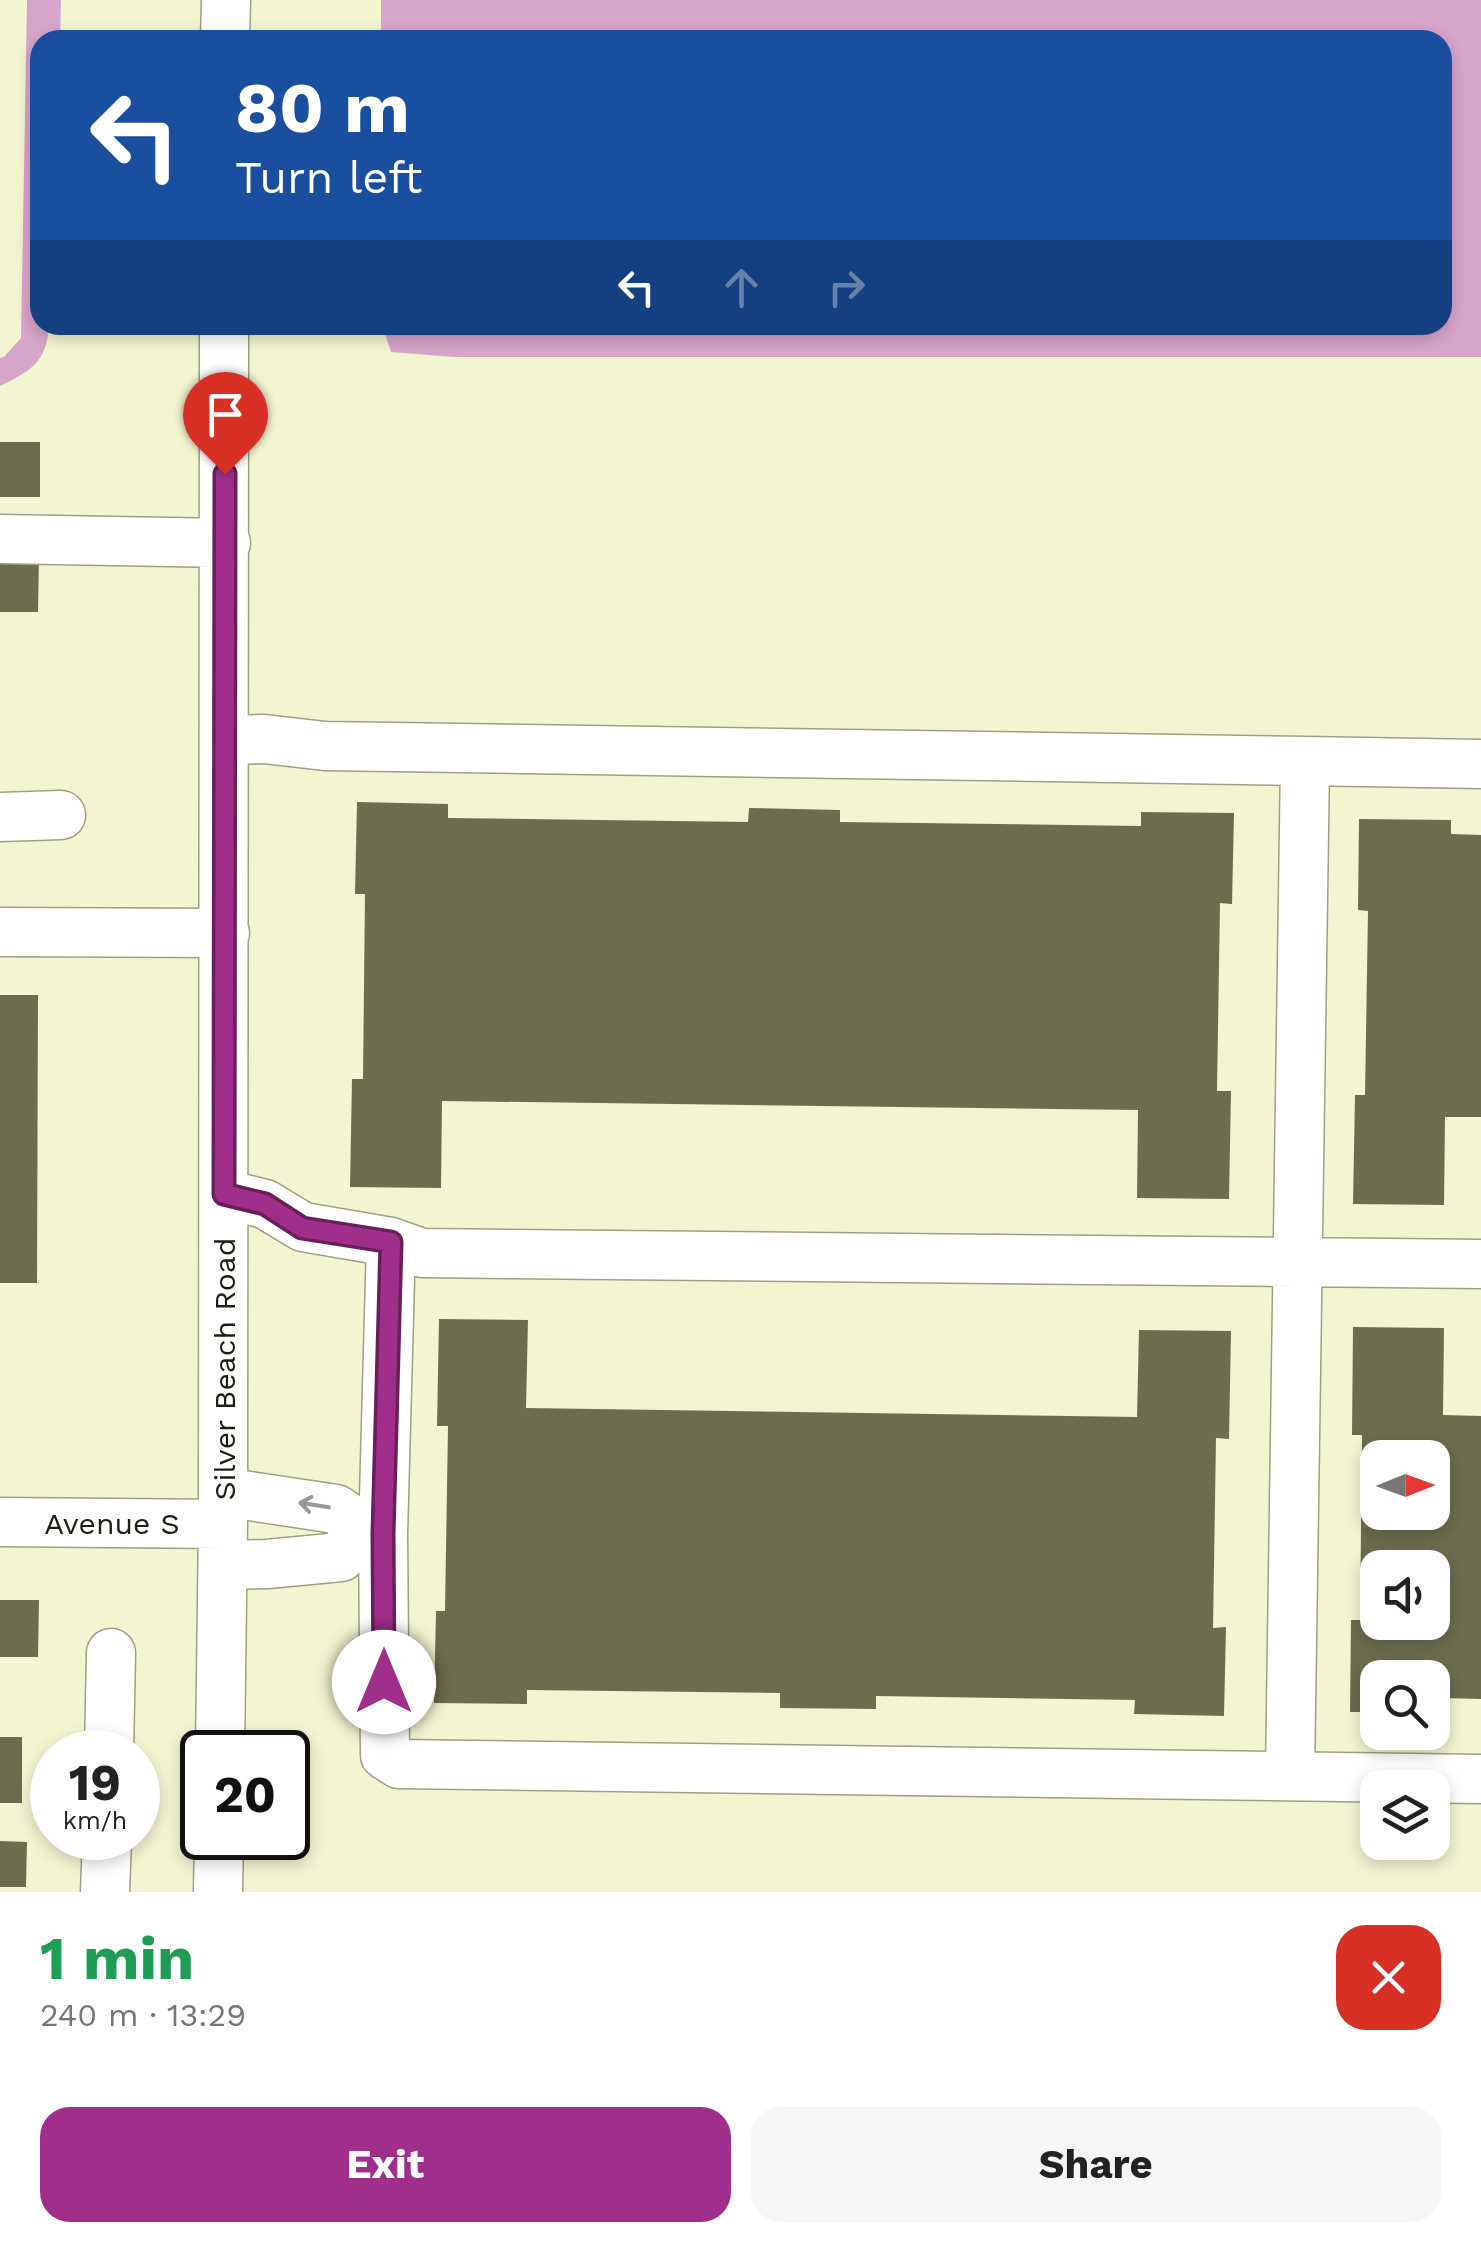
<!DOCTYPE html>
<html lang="en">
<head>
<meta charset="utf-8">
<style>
	:root { --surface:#fff; --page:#f6f6f6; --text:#222; --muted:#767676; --accent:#a02f8b }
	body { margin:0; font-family:"Work Sans",sans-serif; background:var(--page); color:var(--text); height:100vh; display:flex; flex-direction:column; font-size:38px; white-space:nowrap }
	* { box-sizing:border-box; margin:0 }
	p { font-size:32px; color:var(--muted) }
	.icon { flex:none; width:55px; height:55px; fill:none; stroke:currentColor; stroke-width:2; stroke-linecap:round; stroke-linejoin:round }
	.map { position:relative; height:1892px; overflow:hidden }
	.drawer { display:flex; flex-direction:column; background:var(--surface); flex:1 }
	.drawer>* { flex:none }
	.hud { position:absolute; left:30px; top:30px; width:1422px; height:305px; border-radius:30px; box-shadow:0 5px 15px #0003; background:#1a4fa0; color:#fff; overflow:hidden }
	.needle { width:65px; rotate:89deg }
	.controls { position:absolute; left:1360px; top:1440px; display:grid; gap:20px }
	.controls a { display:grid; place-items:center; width:90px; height:90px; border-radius:20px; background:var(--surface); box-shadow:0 5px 15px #0003; font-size:50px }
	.speed { position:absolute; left:30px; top:1730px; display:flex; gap:20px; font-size:50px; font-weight:700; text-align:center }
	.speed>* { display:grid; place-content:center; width:130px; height:130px; border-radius:50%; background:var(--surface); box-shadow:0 5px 15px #0003; line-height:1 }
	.speed small { font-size:25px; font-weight:400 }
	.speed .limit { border:5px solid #111; border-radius:15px; background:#fff; color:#111 }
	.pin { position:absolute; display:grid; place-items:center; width:85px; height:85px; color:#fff; margin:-102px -42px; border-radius:50% 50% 50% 0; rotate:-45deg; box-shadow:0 0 10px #0007 }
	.pin .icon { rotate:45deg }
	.me { position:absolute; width:110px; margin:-55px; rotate:0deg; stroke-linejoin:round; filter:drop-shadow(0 0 8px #0008) }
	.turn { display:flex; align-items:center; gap:35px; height:210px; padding:0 40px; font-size:45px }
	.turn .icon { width:130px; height:130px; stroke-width:2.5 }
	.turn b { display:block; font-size:70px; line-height:85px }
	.lanes { display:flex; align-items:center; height:95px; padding:0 40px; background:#0003; justify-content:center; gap:50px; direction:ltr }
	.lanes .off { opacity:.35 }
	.round { display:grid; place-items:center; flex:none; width:105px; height:105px; border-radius:30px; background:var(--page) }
	.summary { display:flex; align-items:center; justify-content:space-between; height:170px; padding:0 40px }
	h1 { font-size:60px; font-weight:700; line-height:75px; color:#1e9e55 }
	.cta { display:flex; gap:20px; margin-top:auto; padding:20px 40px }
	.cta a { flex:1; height:115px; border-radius:30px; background:var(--accent); color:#fff; font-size:40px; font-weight:700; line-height:115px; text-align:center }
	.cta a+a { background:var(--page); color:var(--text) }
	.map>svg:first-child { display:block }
</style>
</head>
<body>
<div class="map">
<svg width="1481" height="1892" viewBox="0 0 1481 1892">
	<rect width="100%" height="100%" fill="#f3f5d1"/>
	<!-- water -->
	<path fill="#d8a5ca" d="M27,0H61L60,40H40V325H49C47,363 30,371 0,386V358L4,357L21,338Z
		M381,0H1481V357H454L391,352L382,325H1442V40H381Z"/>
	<!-- building -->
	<path fill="#6c6d4e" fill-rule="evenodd" d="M0,442H40V497H0Z
		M0,556H39L38,612H0Z
		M357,802L448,804V818L748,822L749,808L840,810V822L1141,826V812L1234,813L1232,904L1220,903L1217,1091H1231L1229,1199L1137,1198L1138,1110L442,1101L441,1188L350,1187L352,1079H363L365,894H355Z
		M1359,819L1451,820V834L1481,835V1117H1445L1444,1205L1353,1204L1355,1095H1365L1368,911L1358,910Z
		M0,995H38L37,1283H0Z
		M439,1319L528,1320L526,1408L1137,1417L1139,1330L1231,1331L1229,1439L1216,1438L1213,1628L1226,1627L1224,1716L1134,1714L1135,1700L876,1696V1709L780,1708V1693L527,1690V1704L434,1703L436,1611H445L448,1426H437Z
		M1353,1327L1444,1328L1443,1415L1481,1416V1699L1442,1698L1441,1713H1432V1678H1378V1712H1350L1351,1620H1360L1362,1435H1352ZM1378,1458H1432V1512H1378ZM1378,1568H1432V1622H1378Z
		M0,1600H39L38,1657H0Z
		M0,1737H22V1803H0Z
		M0,1841L27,1842L26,1887H0Z"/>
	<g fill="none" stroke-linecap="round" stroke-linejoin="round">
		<defs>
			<path id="minor" d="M225,40L226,0
				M0,539L226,543
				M225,740L264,739L325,746L1305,761L1290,1776
				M1305,761L1481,764
				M0,817L61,815
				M0,932L225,933
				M224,1194L265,1204L303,1227L391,1242L422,1253L1481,1264
				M0,1522L223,1524
				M357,1533L383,1534L385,1755L399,1764L1481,1779
				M383,1534L391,1242
				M223,1565L267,1564L341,1557L357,1533L349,1518L336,1509L223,1492
				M109,1752L111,1653
				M220,1752L223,1524L224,325
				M105,1892L107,1838
				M218,1892L219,1838"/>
		</defs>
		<!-- minor casing -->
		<use href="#minor" stroke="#9fa07f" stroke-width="51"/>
		<!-- minor -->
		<use href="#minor" stroke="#fff" stroke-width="48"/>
	</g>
	<!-- one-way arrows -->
	<defs><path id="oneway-shaft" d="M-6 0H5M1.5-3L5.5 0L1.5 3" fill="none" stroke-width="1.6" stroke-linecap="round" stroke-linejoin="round" transform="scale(2.5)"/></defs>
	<use stroke="#999a94" href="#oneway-shaft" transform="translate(314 1505) rotate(-171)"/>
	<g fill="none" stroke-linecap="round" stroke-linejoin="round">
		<defs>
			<path id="route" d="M225,474L224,1194L265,1204L302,1228L391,1242L383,1534L384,1682"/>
		</defs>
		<!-- route casing -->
		<use href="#route" stroke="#681f5a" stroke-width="25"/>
		<!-- route -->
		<use href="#route" stroke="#a02f8b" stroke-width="18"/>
	</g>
	<g text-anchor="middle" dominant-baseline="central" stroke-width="8" stroke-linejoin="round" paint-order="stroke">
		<!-- street labels -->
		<g font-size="30" fill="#1d1e11" stroke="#fff">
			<text transform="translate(224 1369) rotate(-90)">Silver Beach Road</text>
			<text x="112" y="1523">Avenue S</text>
		</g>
	</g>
</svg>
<div class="controls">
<a><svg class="needle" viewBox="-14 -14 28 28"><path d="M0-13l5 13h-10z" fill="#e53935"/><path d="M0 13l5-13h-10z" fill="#767676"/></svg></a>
<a><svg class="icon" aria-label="sound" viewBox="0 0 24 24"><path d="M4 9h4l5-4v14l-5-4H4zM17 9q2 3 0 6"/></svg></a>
<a><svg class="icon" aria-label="search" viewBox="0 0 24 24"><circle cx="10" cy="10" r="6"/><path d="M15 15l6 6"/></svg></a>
<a><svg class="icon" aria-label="layers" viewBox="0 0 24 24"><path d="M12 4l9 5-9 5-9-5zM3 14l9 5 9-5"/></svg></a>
</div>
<div class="speed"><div>19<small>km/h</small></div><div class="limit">20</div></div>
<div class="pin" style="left:225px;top:474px;background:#d93025"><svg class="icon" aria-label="arrive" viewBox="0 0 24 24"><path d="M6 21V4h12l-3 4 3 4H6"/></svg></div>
<svg class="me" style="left:384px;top:1682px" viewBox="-20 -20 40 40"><circle r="19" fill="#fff"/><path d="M0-13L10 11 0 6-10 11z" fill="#a02f8b"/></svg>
<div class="hud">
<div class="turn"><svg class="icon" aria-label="left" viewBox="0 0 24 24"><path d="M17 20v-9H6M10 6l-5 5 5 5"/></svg><div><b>80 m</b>Turn left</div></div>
<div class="lanes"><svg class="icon" aria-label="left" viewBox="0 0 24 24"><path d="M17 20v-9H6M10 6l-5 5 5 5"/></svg><svg class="icon off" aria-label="ahead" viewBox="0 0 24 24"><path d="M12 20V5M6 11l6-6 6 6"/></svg><svg class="icon off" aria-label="right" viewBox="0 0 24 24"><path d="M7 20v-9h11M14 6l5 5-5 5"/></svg></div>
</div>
</div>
<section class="drawer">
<div class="summary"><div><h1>1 min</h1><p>240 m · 13:29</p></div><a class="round" style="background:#d93025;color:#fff"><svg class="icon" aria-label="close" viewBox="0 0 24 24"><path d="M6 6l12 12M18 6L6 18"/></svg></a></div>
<div class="cta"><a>Exit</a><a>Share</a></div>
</section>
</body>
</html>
